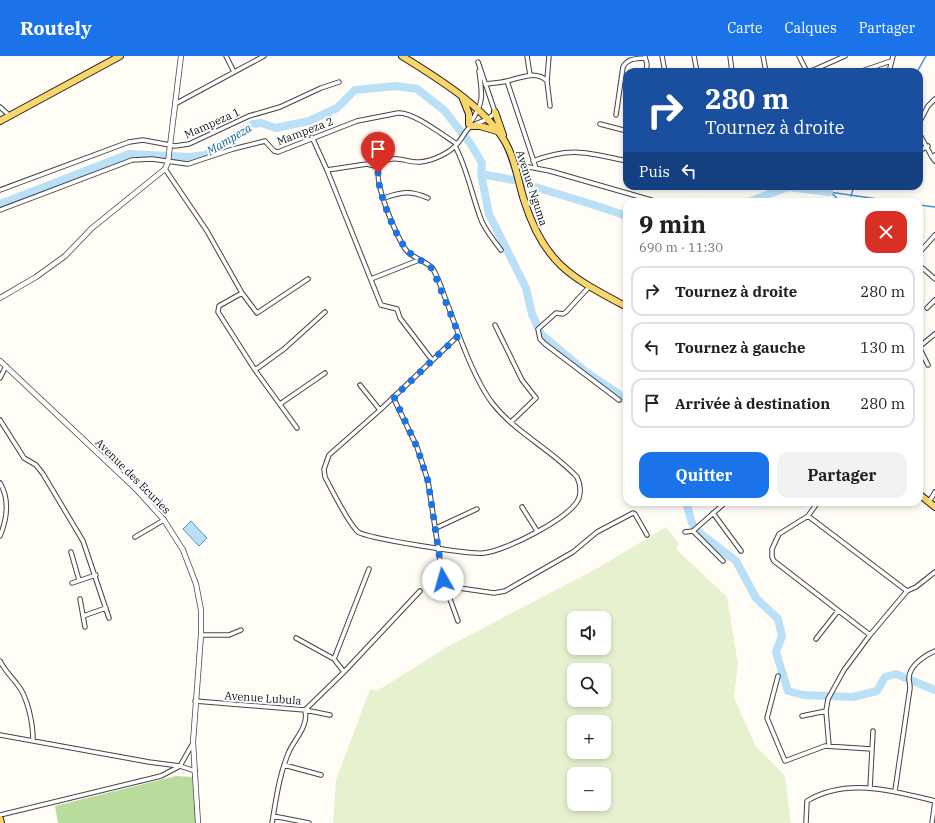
<!DOCTYPE html>
<html lang="fr">
<head>
<meta charset="utf-8">
<style>
	:root { --surface:#fff; --page:#f2f2f2; --text:#202124; --muted:#757577; --line:#e0e0e0; --accent:#1a73e8 }
	body { margin:0; font-family:"IBM Plex Serif",serif; background:var(--page); color:var(--text); height:100vh; display:flex; flex-direction:column; font-size:15px; white-space:nowrap }
	* { box-sizing:border-box; margin:0 }
	p { font-size:13px; color:var(--muted) }
	.icon { flex:none; width:22px; height:22px; fill:none; stroke:currentColor; stroke-width:2; stroke-linecap:round; stroke-linejoin:round }
	.map { position:relative; flex:1; overflow:hidden }
	.panel { position:absolute; left:623px; top:142px; width:300px; height:308px; display:flex; flex-direction:column; background:var(--surface); border-radius:12px; box-shadow:0 2px 6px #0003 }
	.panel>* { flex:none }
	.hud { position:absolute; left:623px; top:12px; width:300px; height:122px; border-radius:12px; box-shadow:0 2px 6px #0003; background:#1a4fa0; color:#fff; overflow:hidden }
	.fabs { position:absolute; left:567px; top:555px; display:grid; gap:8px }
	.fabs a { display:grid; place-items:center; width:44px; height:44px; border-radius:8px; background:var(--surface); box-shadow:0 2px 6px #0003; font-size:20px }
	.pin { position:absolute; display:grid; place-items:center; width:34px; height:34px; color:#fff; margin:-41px -17px; border-radius:50% 50% 50% 0; rotate:-45deg; box-shadow:0 0 4px #0007 }
	.pin .icon { rotate:45deg }
	.me { position:absolute; width:44px; margin:-22px; rotate:353deg; stroke-linejoin:round; filter:drop-shadow(0 0 3px #0008) }
	.turn { display:flex; align-items:center; gap:14px; height:84px; padding:0 16px; font-size:18px }
	.turn .icon { width:52px; height:52px; stroke-width:2.5 }
	.turn b { display:block; font-size:28px; line-height:34px }
	.then { display:flex; align-items:center; height:38px; padding:0 16px; background:#0003; gap:8px; font-size:15px }
	.round { display:grid; place-items:center; flex:none; width:42px; height:42px; border-radius:12px; background:var(--page) }
	.overview { display:flex; align-items:center; justify-content:space-between; height:68px; padding:0 16px }
	h1 { font-size:24px; font-weight:700; line-height:30px }
	.cta { display:flex; gap:8px; margin-top:auto; padding:8px 16px }
	.cta a { flex:1; height:46px; border-radius:12px; background:var(--accent); color:#fff; font-size:16px; font-weight:700; line-height:46px; text-align:center }
	.cta a+a { background:var(--page); color:var(--text) }
	ul { padding:0; list-style:none }
	li { display:flex; align-items:center; gap:12px; height:50px; margin:0 8px 6px; padding:0 8px; border:2px solid var(--line); border-radius:12px }
	li div { flex:1 }
	li b { display:block; font-size:15px }
	li em { font-style:normal }
	header { display:flex; align-items:center; gap:24px; box-sizing:border-box; height:56px; padding:0 20px; background:var(--accent); color:#fff }
	header strong { font-size:19px }
	nav { display:flex; gap:22px; margin-inline-start:auto; font-size:14px }
	.map>svg:first-child { display:block }
</style>
</head>
<body>
<header>
<strong>Routely</strong>
<nav><a>Carte</a><a>Calques</a><a>Partager</a></nav>
</header>
<div class="map">
<svg width="935" height="767" viewBox="0 0 935 767">
	<rect width="100%" height="100%" fill="#fffdf5"/>
	<!-- forest -->
	<path fill="#b9dc9c" d="M176,720L192,721L196,767H58L55,750Z"/>
	<!-- pitch -->
	<path fill="#e6f2cf" fill-rule="evenodd" d="M666,471L679,488L676,493L727,541L738,608L734,641L755,689L785,720L791,767H333L336,724L370,633L377,635L447,591L598,512ZM574,562H604V592H574ZM574,614H604V644H574ZM574,666H604V696H574ZM574,718H604V748H574Z"/>
	<!-- water -->
	<path fill="#b9e0f7" stroke="#3f96cf" d="M191,465L207,482L199,490L183,473Z"/>
	<g fill="none" stroke-linecap="round" stroke-linejoin="round">
		<!-- stream -->
		<path stroke="#3f96cf" stroke-width="1.5" d="M917,16L926,0
			M829,136L899,146
			M830,136L838,143L839,146
			M851,140L854,130
			M919,149L935,151"/>
		<!-- river -->
		<path stroke="#b9e0f7" stroke-width="8" d="M481,118L513,124
			M522,127L591,148L627,160
			M748,146L788,131L829,136
			M0,148L129,98L190,101L205,99L253,68L261,67L276,72L309,65L337,52L355,34L396,30L417,33L444,54L470,87L482,107L481,118L489,158L526,232L532,258L541,278L586,316L616,336L627,346
			M686,446L692,467L697,475L736,505L756,542L778,563L782,580L776,596L788,635L803,639L853,641L877,635L885,621L896,618L935,634"/>
		<defs>
			<path id="minor" d="M226,0L234,16
				M527,0L530,19
				M549,0L547,25L550,50
				M662,0L665,16
				M694,0L697,16
				M730,0L732,16
				M763,0L766,16
				M799,0L807,16
				M645,1L647,8L646,16
				M809,16L845,0
				M859,16L891,5
				M889,16L893,0
				M507,25L536,112
				M485,28C493,27 500,27 507,25C520,22 536,14 547,25
				M175,48L264,0
				M0,51L10,60
				M616,59L623,11C628,2 635,3 645,2
				M470,67C485,46 482,38 479,15
				M919,67L928,50L935,43
				M600,68L627,75
				M919,77L932,101
				M312,81L327,114L381,249L397,253L400,262L432,304
				M455,90C468,114 472,141 482,166C487,176 494,185 501,194
				M919,95L928,90
				M935,99L932,101L935,105
				M533,105C572,90 588,97 627,105
				M515,111L524,110L550,115L658,146
				M165,113L207,175L242,237L219,250L218,256L255,314L297,372
				M327,114L367,108L379,111
				M0,134L129,86L143,84L175,90L189,88L249,60L280,51L321,32L339,26
				M384,142C401,136 410,134 428,142
				M0,154L132,104L152,103L188,108L233,93L265,85L274,95L278,96L357,65L398,57C412,55 444,80 457,88
				M919,197L935,179
				M919,209L935,223
				M371,223L419,204
				M589,231L566,256L563,258L556,257L538,273L540,283L545,288L619,344
				M242,237L257,257L308,223
				M927,252L935,244
				M495,269L522,324L536,342L511,366
				M459,279L380,354L329,399L324,413L325,421C332,434 348,467 358,476C367,482 470,499 484,497C505,495 571,462 579,442C581,435 580,427 577,421C552,394 516,377 493,348C475,325 459,280 449,252C444,240 440,225 433,213C426,204 413,203 406,194C397,182 371,122 380,110C391,96 406,107 420,106C432,105 450,97 457,88C462,83 465,75 470,71C478,65 490,65 495,56L478,6
				M919,291L935,278
				M919,291L928,309
				M255,314L284,293L325,256
				M0,322L6,310
				M360,329L380,354
				M393,341L417,391L428,425L443,524L458,565
				M280,348L325,317
				M0,364L24,402L36,409L43,418L83,485L109,562
				M919,392V396
				M0,427C10,444 7,463 0,480
				M818,446L808,460L779,478L772,493V501L774,505L870,579
				M929,446L935,436
				M522,451L537,475
				M713,457L741,495
				M808,460L907,535
				M436,472L477,453
				M693,475L723,505
				M685,476L693,475L726,446
				M135,481L164,464
				M71,496L79,524
				M72,527L96,519
				M445,530L494,537L505,535L573,496L597,476L633,457L635,458L647,479
				M80,543L85,571
				M83,560L106,552
				M201,579H229L241,574
				M296,582L334,603
				M816,583L838,555
				M0,605C5,615 10,619 17,628C28,641 33,668 33,684
				M344,616L334,603L369,513
				M778,620L767,662L785,705L825,690L872,693
				M195,645L305,654L330,659
				M802,660L826,655
				M0,679L149,706L180,710L195,715
				M829,690L826,655L828,643L844,614L870,579L907,535L916,531L935,516
				M284,709L321,719
				M870,732L873,675
				M895,735L910,632C910,628 909,625 909,622C909,610 925,599 935,595
				M0,759L161,720L180,710L193,687
				M273,760L309,767
				M272,767C276,744 279,720 288,698C294,683 309,671 305,654L344,616L420,535
				M806,767L807,745C847,721 894,735 935,745
				M932,767L935,745"/>
			<path id="tertiary" d="M0,242L36,221L65,200L92,172L165,113L168,106L181,0
				M0,305L136,433L164,464L183,494L196,528L201,554V579L193,686L198,767"/>
			<path id="primary" d="M402,0C436,21 483,50 504,84C515,102 518,125 524,144C544,208 571,221 627,251
				M463,43L469,58V68
				M495,56L503,79
				M0,65L120,0
				M472,70H480L497,75
				M919,438L935,451
				M0,763L1,767"/>
		</defs>
		<!-- minor casing -->
		<use href="#minor" stroke="#444" stroke-width="5.5"/>
		<!-- tertiary casing -->
		<use href="#tertiary" stroke="#444" stroke-width="6"/>
		<!-- primary casing -->
		<use href="#primary" stroke="#222" stroke-width="8"/>
		<!-- minor -->
		<use href="#minor" stroke="#fff" stroke-width="3.5"/>
		<!-- tertiary -->
		<use href="#tertiary" stroke="#fff" stroke-width="4.5"/>
		<!-- primary -->
		<use href="#primary" stroke="#f9d66b" stroke-width="6"/>
	</g>
	<g fill="none" stroke-linecap="round" stroke-linejoin="round">
		<!-- route -->
		<path stroke="#1a73e8" stroke-width="7" stroke-dasharray="0 12.6" d="M378,117C377,134 396,183 408,195C415,203 426,205 433,214L459,279L394,341L417,391L428,425L443,524"/>
	</g>
	<g text-anchor="middle" dominant-baseline="central" stroke-width="4" stroke-linejoin="round" paint-order="stroke">
		<!-- street labels -->
		<g font-size="11" fill="#111" stroke="#fff">
			<text transform="translate(212 67) rotate(-24)">Mampeza 1</text>
			<text transform="translate(305 75) rotate(-21)">Mampeza 2</text>
			<text transform="translate(532 132) rotate(72)">Avenue Nguma</text>
			<text transform="translate(133 420) rotate(45)">Avenue des Ecuries</text>
			<text transform="translate(263 642) rotate(4)">Avenue Lubula</text>
		</g>
		<!-- water labels -->
		<g font-size="12" font-style="italic" fill="#1768a6" stroke="#fff">
			<text transform="translate(229 83) rotate(-31)">Mampeza</text>
		</g>
	</g>
</svg>
<div class="fabs">
<a><svg class="icon" aria-label="sound" viewBox="0 0 24 24"><path d="M4 9h4l5-4v14l-5-4H4zM17 9q2 3 0 6"/></svg></a>
<a><svg class="icon" aria-label="search" viewBox="0 0 24 24"><circle cx="10" cy="10" r="6"/><path d="M15 15l6 6"/></svg></a>
<a>+</a>
<a>−</a>
</div>
<div class="pin" style="left:378px;top:117px;background:#d93025"><svg class="icon" aria-label="arrive" viewBox="0 0 24 24"><path d="M6 21V4h12l-3 4 3 4H6"/></svg></div>
<svg class="me" style="left:443px;top:524px" viewBox="-20 -20 40 40"><circle r="19" fill="#fff"/><path d="M0-13L10 11 0 6-10 11z" fill="#1a73e8"/></svg>
<div class="hud">
<div class="turn"><svg class="icon" aria-label="right" viewBox="0 0 24 24"><path d="M7 20v-9h11M14 6l5 5-5 5"/></svg><div><b>280 m</b>Tournez à droite</div></div>
<div class="then">Puis<svg class="icon" aria-label="left" viewBox="0 0 24 24"><path d="M17 20v-9H6M10 6l-5 5 5 5"/></svg></div>
</div>
<section class="panel">
<div class="overview"><div><h1>9 min</h1><p>690 m · 11:30</p></div><a class="round" style="background:#d93025;color:#fff"><svg class="icon" aria-label="close" viewBox="0 0 24 24"><path d="M6 6l12 12M18 6L6 18"/></svg></a></div>
<ul>
<li><svg class="icon" aria-label="right" viewBox="0 0 24 24"><path d="M7 20v-9h11M14 6l5 5-5 5"/></svg><div><b>Tournez à droite</b></div><em>280 m</em></li>
<li><svg class="icon" aria-label="left" viewBox="0 0 24 24"><path d="M17 20v-9H6M10 6l-5 5 5 5"/></svg><div><b>Tournez à gauche</b></div><em>130 m</em></li>
<li><svg class="icon" aria-label="arrive" viewBox="0 0 24 24"><path d="M6 21V4h12l-3 4 3 4H6"/></svg><div><b>Arrivée à destination</b></div><em>280 m</em></li>
</ul>
<div class="cta"><a>Quitter</a><a>Partager</a></div>
</section>
</div>
</body>
</html>
